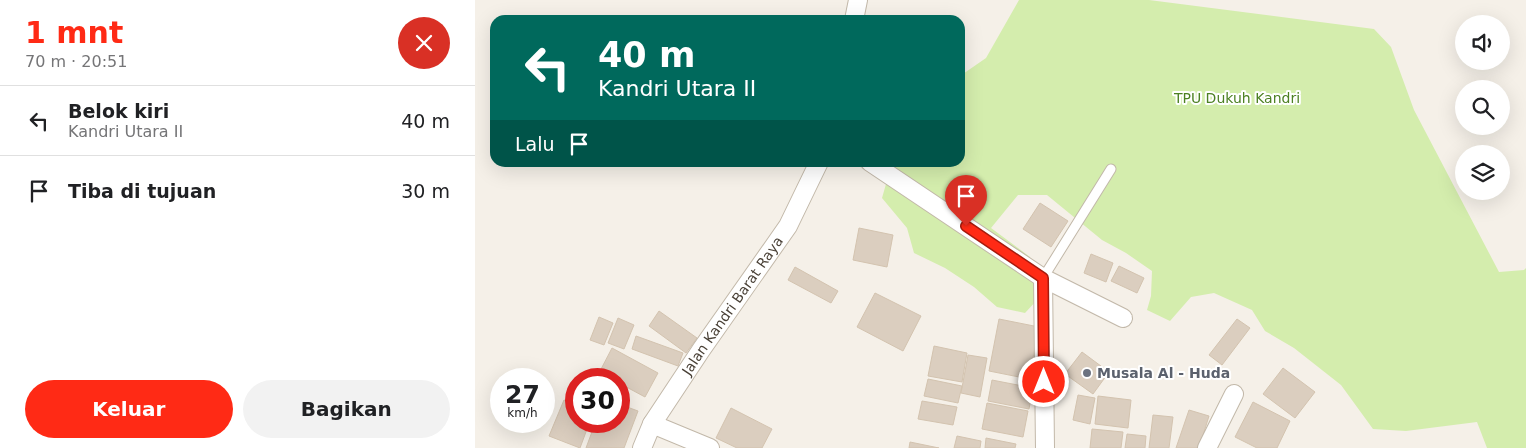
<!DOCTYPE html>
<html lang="id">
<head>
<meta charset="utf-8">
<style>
	:root { --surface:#fff; --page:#f2f2f2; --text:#202124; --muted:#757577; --line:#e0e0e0; --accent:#ff2a15 }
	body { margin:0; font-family:"DejaVu Sans",sans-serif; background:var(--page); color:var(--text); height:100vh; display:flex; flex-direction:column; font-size:19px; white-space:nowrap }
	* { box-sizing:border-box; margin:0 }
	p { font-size:16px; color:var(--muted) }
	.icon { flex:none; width:28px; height:28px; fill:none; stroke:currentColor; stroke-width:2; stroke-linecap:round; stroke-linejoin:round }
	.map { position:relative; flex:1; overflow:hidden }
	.sheet { display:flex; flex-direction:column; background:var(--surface); width:475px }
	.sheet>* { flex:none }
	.guide { position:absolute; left:15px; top:15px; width:475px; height:152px; border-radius:15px; box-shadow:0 5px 20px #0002; background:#00695c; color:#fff; overflow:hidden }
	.controls { position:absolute; left:980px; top:15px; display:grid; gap:10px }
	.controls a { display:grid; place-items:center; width:55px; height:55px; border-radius:50%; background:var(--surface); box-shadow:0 5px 20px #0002; font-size:25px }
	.speed { position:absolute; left:15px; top:368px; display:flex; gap:10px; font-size:25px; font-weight:700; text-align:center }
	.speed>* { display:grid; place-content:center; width:65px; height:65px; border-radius:50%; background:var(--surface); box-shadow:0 5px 20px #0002; line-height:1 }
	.speed small { font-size:12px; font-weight:400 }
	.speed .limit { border:8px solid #d22; background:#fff; color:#111 }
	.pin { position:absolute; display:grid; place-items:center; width:42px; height:42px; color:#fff; margin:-51px -21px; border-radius:50% 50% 50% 0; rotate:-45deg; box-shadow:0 0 5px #0007 }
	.pin .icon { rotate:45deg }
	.me { position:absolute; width:55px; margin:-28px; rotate:0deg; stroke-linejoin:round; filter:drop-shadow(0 0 4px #0008) }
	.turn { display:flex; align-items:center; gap:18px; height:105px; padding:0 25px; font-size:22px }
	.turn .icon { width:65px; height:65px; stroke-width:2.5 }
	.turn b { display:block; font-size:35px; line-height:42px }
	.then { display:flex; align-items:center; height:48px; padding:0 25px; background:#0003; gap:10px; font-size:19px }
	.round { display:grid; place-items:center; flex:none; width:52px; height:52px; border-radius:26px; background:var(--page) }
	.summary { display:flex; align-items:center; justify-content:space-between; height:85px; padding:0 25px }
	h1 { font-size:30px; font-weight:700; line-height:38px; color:var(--accent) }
	.primary-button { display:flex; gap:10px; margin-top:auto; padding:10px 25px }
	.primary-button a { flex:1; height:58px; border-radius:30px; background:var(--accent); color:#fff; font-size:20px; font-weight:700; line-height:58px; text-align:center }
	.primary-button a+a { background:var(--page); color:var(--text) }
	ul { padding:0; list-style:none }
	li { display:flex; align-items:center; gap:15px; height:70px; padding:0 25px; border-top:1px solid var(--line) }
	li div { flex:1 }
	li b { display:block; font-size:19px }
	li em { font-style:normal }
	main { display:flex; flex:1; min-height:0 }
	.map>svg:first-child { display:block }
</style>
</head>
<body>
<main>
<section class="sheet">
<div class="summary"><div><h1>1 mnt</h1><p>70 m · 20:51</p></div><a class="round" style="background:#d93025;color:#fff"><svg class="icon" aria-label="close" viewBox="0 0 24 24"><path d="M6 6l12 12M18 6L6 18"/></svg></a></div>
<ul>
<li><svg class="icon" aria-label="left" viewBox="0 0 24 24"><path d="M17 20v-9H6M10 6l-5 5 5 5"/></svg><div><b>Belok kiri</b><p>Kandri Utara II</p></div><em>40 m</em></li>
<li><svg class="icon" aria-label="arrive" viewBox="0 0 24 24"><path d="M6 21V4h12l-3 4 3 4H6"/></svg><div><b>Tiba di tujuan</b></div><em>30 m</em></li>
</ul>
<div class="primary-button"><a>Keluar</a><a>Bagikan</a></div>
</section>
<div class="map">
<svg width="1051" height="448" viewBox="0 0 1051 448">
	<rect width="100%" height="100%" fill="#f5f0e8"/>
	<!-- green -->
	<path fill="#d4edad" d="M544,0H674L899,29L916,47L939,110L1024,272L1049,270L1051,268V448H1012L1002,422L931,431L898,429L866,385L819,348L790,331L777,310L739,293L716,297L695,321L672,310L676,296L677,271L651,253L627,240L572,195H543L516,228L555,257L563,299L550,313L522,307L499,287L470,268L439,253L432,228L407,198L417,163L485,162V76L511,58Z"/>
	<!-- building -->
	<path fill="#dbcebf" stroke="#d3c3af" d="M565,203L593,221L576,247L548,229Z
		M384,228L418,235L412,267L378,260Z
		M616,254L638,263L631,282L609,273Z
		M644,266L669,278L662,293L636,281Z
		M320,267L363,291L356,303L313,280Z
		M400,293L446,316L428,351L382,327Z
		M184,311L222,338L211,353L174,326Z
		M124,317L138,323L129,345L115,340Z
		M143,318L159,325L149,349L133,343Z
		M524,319L564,327L554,379L514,371Z
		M762,319L775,328L747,365L734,355Z
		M161,336L208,353L203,366L157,349Z
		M459,346L492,353L487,382L453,376Z
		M137,348L183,373L170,397L144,383V379H136L124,373Z
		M607,352L634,372L618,394L590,374Z
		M493,355L512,358L505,397L486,393Z
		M808,368L840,392L820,418L788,394Z
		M453,379L487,386L483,403L449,396Z
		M517,380L558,388L554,409L513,401Z
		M603,395L620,398L615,424L598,420Z
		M623,396L656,400L653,428L620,424Z
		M89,400L101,405V421H115L105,448L74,436Z
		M447,401L482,407L478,425L443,419Z
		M778,402L815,421L802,448H782L760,437Z
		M512,403L553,411L548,437L507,429Z
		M144,404L163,411L149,448H111L121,421H144Z
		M256,408L297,429L287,448H262L241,438Z
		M714,410L734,416L724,448H701Z
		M678,415L698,417L694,448H674Z
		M617,429L648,432L646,448H615Z
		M652,434L671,436L670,448H650Z
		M482,436L506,441L505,448H479Z
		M511,438L541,444L540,448H510Z
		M435,442L464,448H434Z"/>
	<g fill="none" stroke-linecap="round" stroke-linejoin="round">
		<defs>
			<path id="lane" d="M568,278L636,169"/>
			<g id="street">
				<path d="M379,20L383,0"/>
				<path d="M395,162L568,278L570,448"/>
				<path d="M568,278L648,318"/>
				<path d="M177,424L235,448"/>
				<path id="s1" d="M167,448L177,424L226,350L313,226L344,162"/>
				<path d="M732,448L759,394"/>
			</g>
		</defs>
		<!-- lane casing -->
		<use href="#lane" stroke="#c2b8a9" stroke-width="11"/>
		<!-- street casing -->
		<use href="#street" stroke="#c2b8a9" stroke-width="20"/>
		<!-- lane -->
		<use href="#lane" stroke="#fff" stroke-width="9"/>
		<!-- street -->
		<use href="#street" stroke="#fff" stroke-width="18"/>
	</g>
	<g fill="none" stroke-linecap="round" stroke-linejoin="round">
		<defs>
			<path id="route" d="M491,226L568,278L569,382"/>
		</defs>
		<!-- route casing -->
		<use href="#route" stroke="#a61b0e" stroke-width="12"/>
		<!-- route -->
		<use href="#route" stroke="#ff2a15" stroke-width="9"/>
	</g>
	<!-- markers -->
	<circle fill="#6b7280" stroke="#fff" stroke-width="2" cx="612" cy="373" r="5"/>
	<g text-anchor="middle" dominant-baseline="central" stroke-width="4" stroke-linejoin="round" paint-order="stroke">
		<!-- park labels -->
		<g font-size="14" fill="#4c8123" stroke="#fff">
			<text x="762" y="98">TPU Dukuh Kandri</text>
		</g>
		<!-- street labels -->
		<g font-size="14" fill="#494036" stroke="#fff">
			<text stroke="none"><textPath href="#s1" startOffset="169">Jalan Kandri Barat Raya</textPath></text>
		</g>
		<!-- worship labels -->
		<g font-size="14" font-weight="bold" fill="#5b616d" stroke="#fff" text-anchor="start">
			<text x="622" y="373">Musala Al - Huda</text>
		</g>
	</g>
</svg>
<div class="controls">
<a><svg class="icon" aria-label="sound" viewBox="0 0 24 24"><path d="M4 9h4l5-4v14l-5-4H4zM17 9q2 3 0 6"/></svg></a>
<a><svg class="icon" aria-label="search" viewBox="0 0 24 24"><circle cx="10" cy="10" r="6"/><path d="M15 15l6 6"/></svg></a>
<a><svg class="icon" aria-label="layers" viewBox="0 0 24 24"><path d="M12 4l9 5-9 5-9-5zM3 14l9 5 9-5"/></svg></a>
</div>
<div class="speed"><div>27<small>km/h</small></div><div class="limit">30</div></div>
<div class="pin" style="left:491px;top:226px;background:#d93025"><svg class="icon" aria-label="arrive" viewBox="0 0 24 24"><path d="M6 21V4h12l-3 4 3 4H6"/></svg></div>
<svg class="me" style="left:569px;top:382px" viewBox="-20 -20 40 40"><circle r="17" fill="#ff2a15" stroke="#fff" stroke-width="3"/><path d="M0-11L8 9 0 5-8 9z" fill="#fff"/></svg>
<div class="guide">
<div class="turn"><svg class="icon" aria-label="left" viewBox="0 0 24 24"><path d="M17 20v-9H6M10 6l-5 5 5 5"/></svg><div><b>40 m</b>Kandri Utara II</div></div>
<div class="then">Lalu<svg class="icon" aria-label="arrive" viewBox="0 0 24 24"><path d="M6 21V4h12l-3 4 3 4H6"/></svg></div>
</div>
</div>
</main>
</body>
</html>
